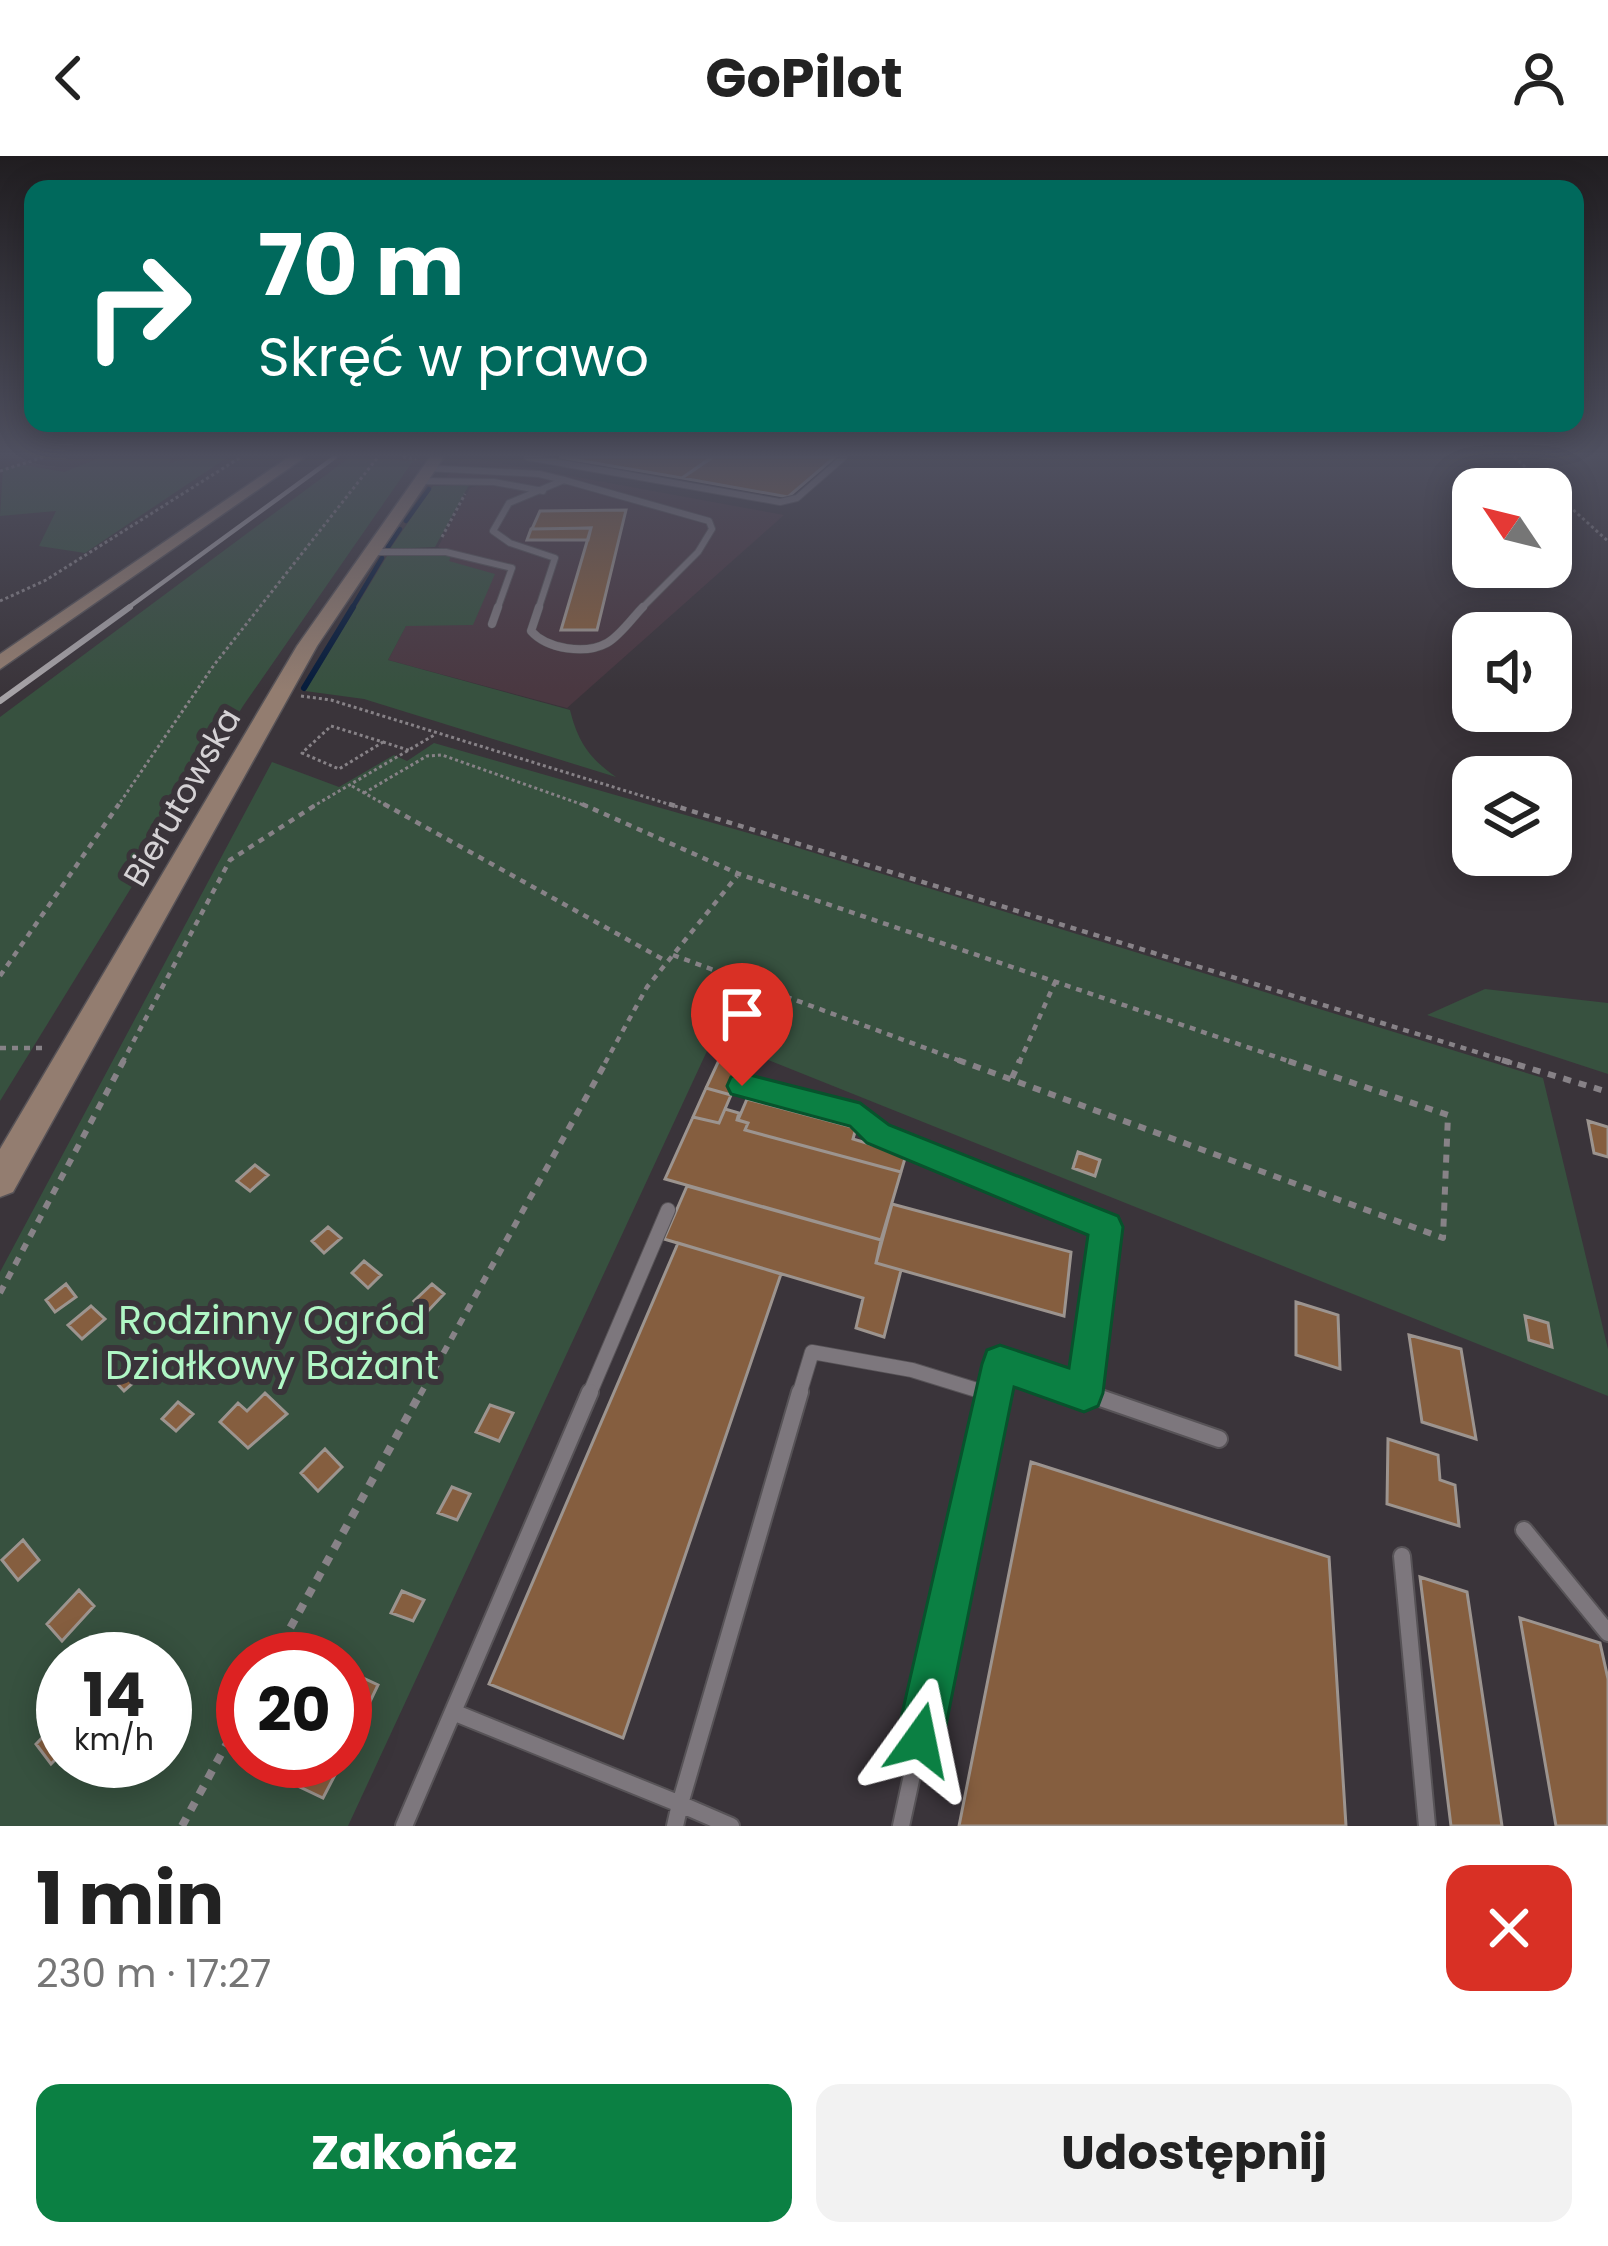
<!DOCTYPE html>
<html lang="pl">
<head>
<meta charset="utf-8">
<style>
	:root { --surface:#fff; --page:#f2f2f2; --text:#222; --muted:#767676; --accent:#0b8043 }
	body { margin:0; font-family:Poppins,sans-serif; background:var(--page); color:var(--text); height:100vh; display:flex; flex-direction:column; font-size:45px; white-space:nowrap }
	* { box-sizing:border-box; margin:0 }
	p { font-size:39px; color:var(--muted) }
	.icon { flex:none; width:66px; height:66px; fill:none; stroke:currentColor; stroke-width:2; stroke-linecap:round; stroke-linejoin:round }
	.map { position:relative; height:1670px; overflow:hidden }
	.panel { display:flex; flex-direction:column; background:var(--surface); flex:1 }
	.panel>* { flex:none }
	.guide { position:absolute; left:24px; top:24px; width:1560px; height:252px; border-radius:24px; box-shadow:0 6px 30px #0003; background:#00695c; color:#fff; overflow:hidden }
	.needle { width:78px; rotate:305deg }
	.buttons { position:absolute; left:1452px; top:312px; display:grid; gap:24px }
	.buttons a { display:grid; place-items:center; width:120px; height:120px; border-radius:24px; background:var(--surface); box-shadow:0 6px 30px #0003; font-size:60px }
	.speed { position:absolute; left:36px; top:1476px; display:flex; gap:24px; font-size:60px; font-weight:700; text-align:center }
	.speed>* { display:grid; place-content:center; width:156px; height:156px; border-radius:50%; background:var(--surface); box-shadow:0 6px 30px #0003; line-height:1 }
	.speed small { font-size:30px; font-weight:400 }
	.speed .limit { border:18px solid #d22; background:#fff; color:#111 }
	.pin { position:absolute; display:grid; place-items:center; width:102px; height:102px; color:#fff; margin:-123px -51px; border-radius:50% 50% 50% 0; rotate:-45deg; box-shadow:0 0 12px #0007 }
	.pin .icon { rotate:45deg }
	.me { position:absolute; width:132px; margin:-66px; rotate:12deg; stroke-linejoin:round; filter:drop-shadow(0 0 9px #0008) }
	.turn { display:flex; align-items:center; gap:42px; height:252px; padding:0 36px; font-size:54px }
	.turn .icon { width:156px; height:156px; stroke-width:2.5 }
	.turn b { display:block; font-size:84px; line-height:102px }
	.round { display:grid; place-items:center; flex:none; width:126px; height:126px; border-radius:24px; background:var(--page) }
	.overview { display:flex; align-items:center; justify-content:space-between; height:204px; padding:0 36px }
	h1 { font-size:72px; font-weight:700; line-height:90px }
	.button { display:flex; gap:24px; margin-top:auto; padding:24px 36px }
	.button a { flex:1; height:138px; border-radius:24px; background:var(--accent); color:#fff; font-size:48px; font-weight:700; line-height:138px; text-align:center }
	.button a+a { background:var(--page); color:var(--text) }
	header { display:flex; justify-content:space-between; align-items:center; height:156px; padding:0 36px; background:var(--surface); font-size:54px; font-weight:700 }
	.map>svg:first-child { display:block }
</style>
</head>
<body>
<header><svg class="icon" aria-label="back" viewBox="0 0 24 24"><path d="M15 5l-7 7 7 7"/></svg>GoPilot<svg class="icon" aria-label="person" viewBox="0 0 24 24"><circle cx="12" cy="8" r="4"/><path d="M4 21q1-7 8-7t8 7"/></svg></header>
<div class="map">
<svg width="1608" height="1670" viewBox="0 0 1608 1670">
	<rect width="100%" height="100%" fill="#3a343a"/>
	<!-- commercial -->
	<path fill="#4a3841" d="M472,302L784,359L567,552L388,504L443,399L444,393L438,391L470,332L483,328H440L462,303Z"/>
	<!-- green -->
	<path fill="#37513f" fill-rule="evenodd" d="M102,301H170V307L191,301H228L85,397L39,390L56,355L0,360L3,312L24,309L64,316Z
		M350,301L413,305L243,550L0,945V561Z
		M469,329L435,391L390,393L433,330Z
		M387,400H451L449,405L495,418L473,469L406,470L388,504L570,554C578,586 589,602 616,621L364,543L305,535Z
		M434,587L766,682L1543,922L1608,1193V1240L713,882L348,1670H0V1116L272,606L339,631L394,599L407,605ZM63,1503H165V1605H63ZM243,1503H345V1605H243Z
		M1485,833L1608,847V918L1427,859Z"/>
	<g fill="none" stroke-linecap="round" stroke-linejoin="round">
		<!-- stream-far1 -->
		<path stroke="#061c3c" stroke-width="4.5" d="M406,365L429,333
			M388,391L400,373
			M351,454L382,402"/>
		<!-- stream -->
		<path stroke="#061c3c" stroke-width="6" d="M304,532L353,451"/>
	</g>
	<!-- building -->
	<path fill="#855e3f" stroke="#9c948f" stroke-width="3" d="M559,301H712L682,322Z
		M713,301H835L788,341L682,322Z
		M626,354L597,474H561L591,372L532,373L540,355Z
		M591,372L588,384H527L531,373Z
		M720,902L744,908L731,939L706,932Z
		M706,932L731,939L719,967L693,961Z
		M747,943L856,972L853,983L906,999L901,1016L745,974L748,967L738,964Z
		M725,953L739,957L737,964L748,967L745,974L901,1016L881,1084L665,1023L693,961L719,967Z
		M1588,965L1608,971V1001L1594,997Z
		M1078,996L1100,1004L1095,1020L1073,1012Z
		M255,1009L268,1019L250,1035L237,1025Z
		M687,1030L881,1084L876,1107L901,1114L884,1181L856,1172L863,1142L664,1083Z
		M892,1048L1071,1096L1064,1160L876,1107Z
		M328,1071L341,1082L324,1097L312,1085Z
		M678,1087L781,1118L623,1582L489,1528Z
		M364,1105L381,1119L368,1132L352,1117Z
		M66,1128L76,1141L55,1156L46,1144Z
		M432,1128L444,1138L427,1156L414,1145Z
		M1296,1146L1338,1159L1340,1213L1296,1199Z
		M91,1150L105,1163L82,1183L68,1169Z
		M1525,1160L1548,1167L1552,1191L1529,1184Z
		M1409,1179L1461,1193L1476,1283L1422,1266Z
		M137,1200L149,1213L124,1235L112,1222Z
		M265,1237L287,1258L248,1292L220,1266L238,1247L247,1255Z
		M178,1246L193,1258L176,1275L162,1263Z
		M490,1249L513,1257L499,1285L476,1276Z
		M1388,1283L1438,1299L1440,1324L1455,1329L1459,1370L1387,1348Z
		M325,1293L342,1311L318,1335L301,1317Z
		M1031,1306L1329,1401L1346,1670H959Z
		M452,1331L470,1338L457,1364L438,1357Z
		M23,1384L39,1404L18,1424L2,1404Z
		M1420,1421L1467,1436L1502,1670H1451Z
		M79,1434L94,1450L62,1485L47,1468Z
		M402,1435L424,1444L413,1465L391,1457Z
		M1520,1462L1600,1487L1608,1523V1670H1556Z
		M359,1520L378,1529L367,1552L347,1542Z
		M63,1560V1596L51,1608L36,1588Z
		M314,1605L337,1615L323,1642L300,1631Z"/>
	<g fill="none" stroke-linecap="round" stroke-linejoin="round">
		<defs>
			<path id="lane-far3" d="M527,301L780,346L797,342L844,301
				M428,312L539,318L564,324
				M564,324L709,365L712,373L698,396L640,454
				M418,325L494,326L543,335
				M368,396H446L512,412L497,454
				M538,454L555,402L510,387L493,375L509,347L564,324"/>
			<path id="lane-far2" d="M539,451L531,475C547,493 585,499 607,487C620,480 633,461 643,451
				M492,468L498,451"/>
			<path id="lane-far1" d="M742,930L859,960L878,978L1106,1071L1084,1236
				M589,1239L668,1054
				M799,1239L812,1196L912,1214L993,1239
				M994,1239L1001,1208L1092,1239"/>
			<path id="lane" d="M983,1236L995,1240
				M1083,1236L1219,1283
				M1524,1374L1608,1477
				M1402,1400L1427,1670
				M453,1556L680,1648L800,1236
				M404,1670L590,1236
				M675,1670L680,1648L731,1670
				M901,1670L995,1236"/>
			<path id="secondary" d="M289,301H305L0,513V498Z
				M430,301H444L317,490L13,1036L0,1041V993L297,490Z"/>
		</defs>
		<!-- lane-far3 casing -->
		<use href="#lane-far3" stroke="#575357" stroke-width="8"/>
		<!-- lane-far2 casing -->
		<use href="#lane-far2" stroke="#575357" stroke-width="9"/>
		<!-- lane-far1 casing -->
		<use href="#lane-far1" stroke="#575357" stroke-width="16"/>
		<!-- lane casing -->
		<use href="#lane" stroke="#575357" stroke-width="20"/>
		<!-- secondary casing -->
		<use href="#secondary" stroke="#575357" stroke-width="3"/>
		<!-- path-far3 -->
		<path stroke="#878287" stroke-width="3" stroke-dasharray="3 3" stroke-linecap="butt" d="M403,301L416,303
			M1514,301L1550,333
			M0,315L44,301
			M1551,334L1608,385
			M442,381L465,338
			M0,445L46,424L241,301
			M301,540L331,544L678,651
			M331,570L383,586L339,613L302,597Z
			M383,586L411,595
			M352,630L389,651
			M364,637L427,600L442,599L589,651
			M117,651L214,509L378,301
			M312,651L436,578"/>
		<!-- path-far2 -->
		<path stroke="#878287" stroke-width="4.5" stroke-dasharray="6 6" stroke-linecap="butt" d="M384,648L666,805
			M582,648L739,718L1294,907
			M669,648L1512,907
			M673,799L966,907
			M0,820L119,648
			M0,892H46
			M122,907L230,704L317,648
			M605,907L647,831L737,720
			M1019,907L1056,824"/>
		<!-- path-far1 -->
		<path stroke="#878287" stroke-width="6" stroke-dasharray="8 8" stroke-linecap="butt" d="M958,904L1443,1082L1448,959L1285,904
			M1502,904L1608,936
			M1012,922L1020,904
			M0,1137L124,904
			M420,1239L607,904"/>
		<!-- path -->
		<path stroke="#878287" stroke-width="8" stroke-dasharray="9 9" stroke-linecap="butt" d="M273,1503L421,1236
			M182,1670L243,1558"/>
		<!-- lane-far3 -->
		<use href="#lane-far3" stroke="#7d777d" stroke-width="6"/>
		<!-- lane-far2 -->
		<use href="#lane-far2" stroke="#7d777d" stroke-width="8"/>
		<!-- lane-far1 -->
		<use href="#lane-far1" stroke="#7d777d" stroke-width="14"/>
		<!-- lane -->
		<use href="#lane" stroke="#7d777d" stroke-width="16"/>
		<!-- secondary -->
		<use href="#secondary" fill="#937d70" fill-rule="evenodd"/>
		<!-- rail-far1 -->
		<path stroke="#a6a2a6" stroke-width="4.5" d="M125,454L335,301"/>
		<!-- rail -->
		<path stroke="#a6a2a6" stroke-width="6" d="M0,545L130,451"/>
	</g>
	<!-- sky -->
	<linearGradient id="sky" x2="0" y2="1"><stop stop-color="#201d20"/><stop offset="0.56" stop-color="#4f5060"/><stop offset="1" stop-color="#4f5060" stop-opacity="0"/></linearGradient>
	<rect width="1608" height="534" fill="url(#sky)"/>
	<!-- route -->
	<path fill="#0b8043" stroke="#07532c" stroke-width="3" d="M742,917L860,947L889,969L1118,1060L1123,1071L1103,1237L1098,1250L1084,1256L1014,1231L943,1584L936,1601L920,1607L903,1601L896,1584L982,1208L987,1194L1000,1189L1069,1212L1088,1079L867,987L850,970L731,938L727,930L731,921Z"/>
	<g text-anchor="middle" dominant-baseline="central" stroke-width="12" stroke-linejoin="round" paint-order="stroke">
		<!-- street labels -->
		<g font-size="33" fill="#d5d2d5" stroke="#3a343a">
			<text transform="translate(182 641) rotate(-60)">Bierutowska</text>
		</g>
		<!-- near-park labels -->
		<g font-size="39" fill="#b0f7c5" stroke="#3a343a">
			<text x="272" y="1164">Rodzinny Ogród<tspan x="272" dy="45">Działkowy Bażant</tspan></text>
		</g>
	</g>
</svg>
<div class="buttons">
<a><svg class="needle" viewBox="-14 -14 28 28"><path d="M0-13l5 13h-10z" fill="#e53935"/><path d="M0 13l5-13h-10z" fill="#767676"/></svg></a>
<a><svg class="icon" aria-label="sound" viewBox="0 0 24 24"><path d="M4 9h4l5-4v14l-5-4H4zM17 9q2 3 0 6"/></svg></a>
<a><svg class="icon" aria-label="layers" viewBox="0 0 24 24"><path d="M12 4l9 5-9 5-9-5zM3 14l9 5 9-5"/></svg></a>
</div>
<div class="speed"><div>14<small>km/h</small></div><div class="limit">20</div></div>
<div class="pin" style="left:742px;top:930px;background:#d93025"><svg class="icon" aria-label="arrive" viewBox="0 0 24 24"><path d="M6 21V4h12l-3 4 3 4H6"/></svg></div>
<svg class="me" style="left:920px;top:1584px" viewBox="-20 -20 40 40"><path d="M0-17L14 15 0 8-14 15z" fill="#0b8043" stroke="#fff" stroke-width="4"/></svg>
<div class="guide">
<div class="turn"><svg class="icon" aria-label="right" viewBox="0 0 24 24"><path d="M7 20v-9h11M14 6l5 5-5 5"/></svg><div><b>70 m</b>Skręć w prawo</div></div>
</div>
</div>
<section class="panel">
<div class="overview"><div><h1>1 min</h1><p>230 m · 17:27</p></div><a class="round" style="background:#d93025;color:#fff"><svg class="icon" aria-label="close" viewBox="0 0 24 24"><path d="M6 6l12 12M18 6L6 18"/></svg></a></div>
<div class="button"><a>Zakończ</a><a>Udostępnij</a></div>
</section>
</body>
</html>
